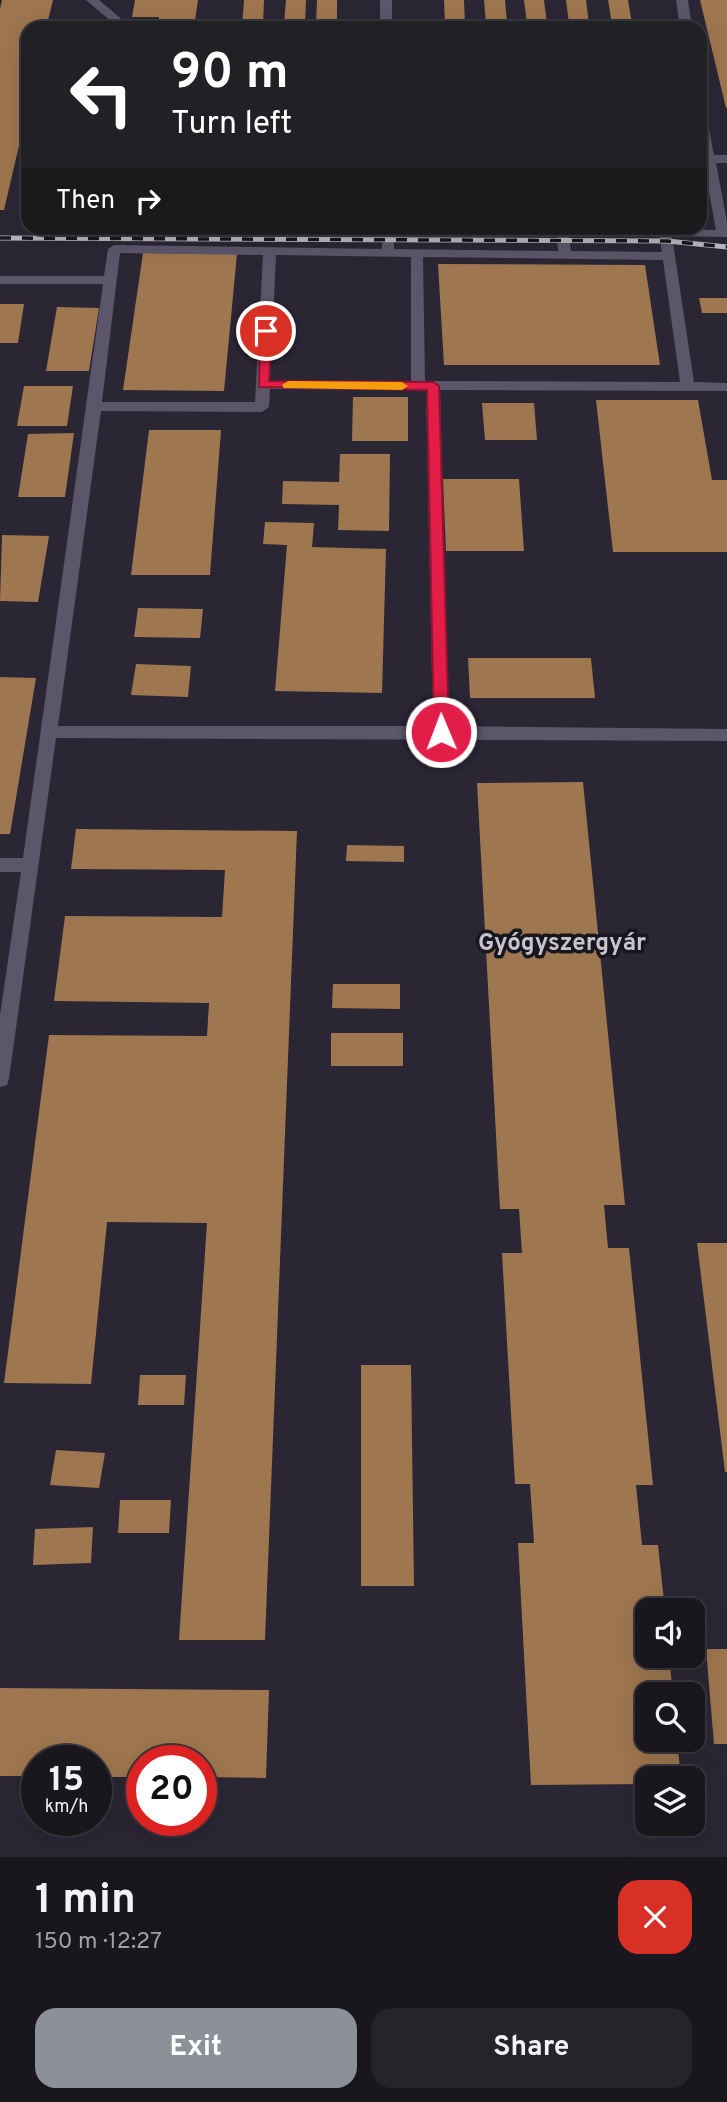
<!DOCTYPE html>
<html lang="en">
<head>
<meta charset="utf-8">
<style>
	:root { --surface:#19171d; --page:#26242a; --text:#f1f3f6; --muted:#9f9fa4; --line:#37363b; --accent:#8c9099 }
	body { margin:0; font-family:Overpass,sans-serif; background:var(--page); color:var(--text); height:100vh; display:flex; flex-direction:column; font-size:26px; white-space:nowrap }
	* { box-sizing:border-box; margin:0 }
	p { font-size:23px; color:var(--muted) }
	.icon { flex:none; width:38px; height:38px; fill:none; stroke:currentColor; stroke-width:2; stroke-linecap:round; stroke-linejoin:round }
	.map { position:relative; height:1857px; overflow:hidden }
	.side { display:flex; flex-direction:column; background:var(--surface); flex:1 }
	.side>* { flex:none }
	.guide { position:absolute; left:21px; top:21px; width:686px; height:214px; border-radius:21px; box-shadow:0 7px 28px #0002,0 0 0 2px var(--line); background:#202124; color:#fff; overflow:hidden }
	.buttons { position:absolute; left:635px; top:1598px; display:grid; gap:14px }
	.buttons a { display:grid; place-items:center; width:70px; height:70px; border-radius:14px; background:var(--surface); box-shadow:0 7px 28px #0002,0 0 0 2px var(--line); font-size:35px }
	.speed { position:absolute; left:21px; top:1745px; display:flex; gap:14px; font-size:35px; font-weight:700; text-align:center }
	.speed>* { display:grid; place-content:center; width:91px; height:91px; border-radius:50%; background:var(--surface); box-shadow:0 7px 28px #0002,0 0 0 2px var(--line); line-height:1 }
	.speed small { font-size:18px; font-weight:400 }
	.speed .limit { border:10px solid #d22; background:#fff; color:#111 }
	.pin { position:absolute; display:grid; place-items:center; width:60px; height:60px; color:#fff; margin:-30px; border:4px solid #fff; border-radius:50%; box-shadow:0 2px 7px #0007 }
	.me { position:absolute; width:77px; margin:-38px; rotate:359deg; stroke-linejoin:round; filter:drop-shadow(0 0 5px #0008) }
	.turn { display:flex; align-items:center; gap:24px; height:147px; padding:0 35px; font-size:32px }
	.turn .icon { width:91px; height:91px; stroke-width:2.5 }
	.turn b { display:block; font-size:49px; line-height:60px }
	.then { display:flex; align-items:center; height:66px; padding:0 35px; background:#0003; gap:14px; font-size:26px }
	.round { display:grid; place-items:center; flex:none; width:74px; height:74px; border-radius:21px; background:var(--page) }
	.head { display:flex; align-items:center; justify-content:space-between; height:119px; padding:0 35px }
	h1 { font-size:42px; font-weight:700; line-height:52px }
	.action { display:flex; gap:14px; margin-top:auto; padding:14px 35px }
	.action a { flex:1; height:80px; border-radius:21px; background:var(--accent); color:#fff; font-size:28px; font-weight:700; line-height:80px; text-align:center }
	.action a+a { background:var(--page); color:var(--text) }
	.map>svg:first-child { display:block }
</style>
</head>
<body>
<div class="map">
<svg width="727" height="1857" viewBox="0 0 727 1857">
	<rect width="100%" height="100%" fill="#211f27"/>
	<!-- built -->
	<path fill="#2a2634" fill-rule="evenodd" d="M0,0H727V1857H0ZM28,28H700V228H28ZM648,1610H693V1656H648ZM648,1694H693V1740H648ZM37,1760H96V1820H37ZM142,1760H201V1820H142ZM648,1778H693V1824H648Z"/>
	<!-- building -->
	<path fill="#9e764f" d="M2,0H53L46,28H28V107L4,210H0V9Z
		M135,0H198L194,28H157L159,17H132Z
		M244,0H264L263,26H242Z
		M286,0H306L305,25L284,24Z
		M317,0H337V25H316Z
		M444,0H464L465,25H445Z
		M484,0H505L507,23H486Z
		M524,0H544L547,24H527Z
		M566,0H586L589,24H569Z
		M608,0H628L632,24H612Z
		M700,0H727V108H726Z
		M143,253L237,254L224,391L123,390Z
		M438,264L645,265L660,365H444Z
		M699,298H727V313H702Z
		M0,304H24L18,343H0Z
		M57,307L99,308L89,371H46Z
		M24,386H73L67,426H17Z
		M353,397H408V441H352Z
		M596,400H698L712,480H727V552H613Z
		M482,403H534L537,440H485Z
		M149,430H221L210,575H131Z
		M74,433L65,497H18L28,434Z
		M340,454H390L389,531L338,530L339,505L282,504L283,481L339,482Z
		M443,479H519L524,551H446Z
		M265,522L314,523L312,547L386,549L382,693L275,691L287,545L263,544Z
		M2,535L49,536L38,602L0,601Z
		M138,608L203,609L200,638L134,637Z
		M468,658H591L595,698H470Z
		M136,664L191,666L188,697L131,695Z
		M0,677L36,678L10,834H0Z
		M583,782L625,1205H604L608,1248H629L653,1485H636L642,1545H658L665,1610H648V1656H669L673,1694H648V1740H677L681,1778H648V1784L531,1785L518,1543H534L530,1484H515L502,1253H522L519,1209H500L477,783Z
		M76,829L297,831L265,1640H179L207,1223L107,1222L91,1384L4,1383L49,1035L207,1036L209,1003L54,1001L65,916L222,917L225,870L71,869Z
		M347,845L404,846V862L346,861Z
		M333,984H400V1009L332,1008Z
		M331,1033H403V1066H331Z
		M697,1243H727V1472H725Z
		M361,1365H411L414,1586H361Z
		M140,1375H186L184,1405H138Z
		M56,1450L105,1453L99,1488L50,1485Z
		M120,1500H171L169,1533H118Z
		M93,1527L91,1563L33,1565L35,1529Z
		M706,1649H727V1744H714Z
		M0,1688L269,1690L266,1778L201,1777V1760H142V1777H96V1760H37V1776H0Z"/>
	<g fill="none" stroke-linecap="round" stroke-linejoin="round">
		<!-- lane -->
		<path fill="#5c566a" fill-rule="evenodd" d="M86,0H99L132,28H119Z
			M380,0H392V28H380Z
			M676,0H688L692,28H680Z
			M700,110L706,114L714,155H727V163H716L727,222V237L672,236L694,382L727,383V391L440,390L449,726L727,729V741L56,738L9,1079L7,1085L0,1087V1015L21,872H0V858H23L103,284H0V276H104L108,249L114,245L382,249V228H394V249L558,251L556,228H568L571,251L662,252L659,235L640,231L638,228L716,230L700,144ZM120,253L263,255L255,402H102ZM276,255L411,257V381H270ZM423,257L663,260L680,382L425,381ZM270,389L426,390L433,726H58L101,411L262,412L269,407Z"/>
		<defs>
			<path id="rail" d="M0,238L667,241L727,247"/>
		</defs>
		<!-- rail casing -->
		<use href="#rail" stroke="#b6b5bc" stroke-width="5"/>
		<!-- rail -->
		<use href="#rail" stroke="#18161e" stroke-width="3.5" stroke-dasharray="11" stroke-linecap="butt"/>
	</g>
	<!-- route -->
	<path fill="#e11d48" stroke="#92132f" stroke-width="2" d="M266,327L272,331L269,381L433,382L439,386L449,732L447,735H436L434,732L427,390L259,387L260,331Z"/>
	<!-- slow -->
	<path fill="#f59e0b" d="M288,381L402,382L408,386L402,390L284,388L282,385Z"/>
	<g text-anchor="middle" dominant-baseline="central" stroke-width="7" stroke-linejoin="round" paint-order="stroke">
		<!-- district labels -->
		<g font-size="24" font-weight="bold" fill="#c7c4cf" stroke="#18161e">
			<text x="562" y="944">Gyógyszergyár</text>
		</g>
	</g>
</svg>
<div class="buttons">
<a><svg class="icon" aria-label="sound" viewBox="0 0 24 24"><path d="M4 9h4l5-4v14l-5-4H4zM17 9q2 3 0 6"/></svg></a>
<a><svg class="icon" aria-label="search" viewBox="0 0 24 24"><circle cx="10" cy="10" r="6"/><path d="M15 15l6 6"/></svg></a>
<a><svg class="icon" aria-label="layers" viewBox="0 0 24 24"><path d="M12 4l9 5-9 5-9-5zM3 14l9 5 9-5"/></svg></a>
</div>
<div class="speed"><div>15<small>km/h</small></div><div class="limit">20</div></div>
<div class="pin" style="left:266px;top:331px;background:#d93025"><svg class="icon" aria-label="arrive" viewBox="0 0 24 24"><path d="M6 21V4h12l-3 4 3 4H6"/></svg></div>
<svg class="me" style="left:441px;top:732px" viewBox="-20 -20 40 40"><circle r="17" fill="#e11d48" stroke="#fff" stroke-width="3"/><path d="M0-11L8 9 0 5-8 9z" fill="#fff"/></svg>
<div class="guide">
<div class="turn"><svg class="icon" aria-label="left" viewBox="0 0 24 24"><path d="M17 20v-9H6M10 6l-5 5 5 5"/></svg><div><b>90 m</b>Turn left</div></div>
<div class="then">Then<svg class="icon" aria-label="right" viewBox="0 0 24 24"><path d="M7 20v-9h11M14 6l5 5-5 5"/></svg></div>
</div>
</div>
<section class="side">
<div class="head"><div><h1>1 min</h1><p>150 m · 12:27</p></div><a class="round" style="background:#d93025;color:#fff"><svg class="icon" aria-label="close" viewBox="0 0 24 24"><path d="M6 6l12 12M18 6L6 18"/></svg></a></div>
<div class="action"><a>Exit</a><a>Share</a></div>
</section>
</body>
</html>
